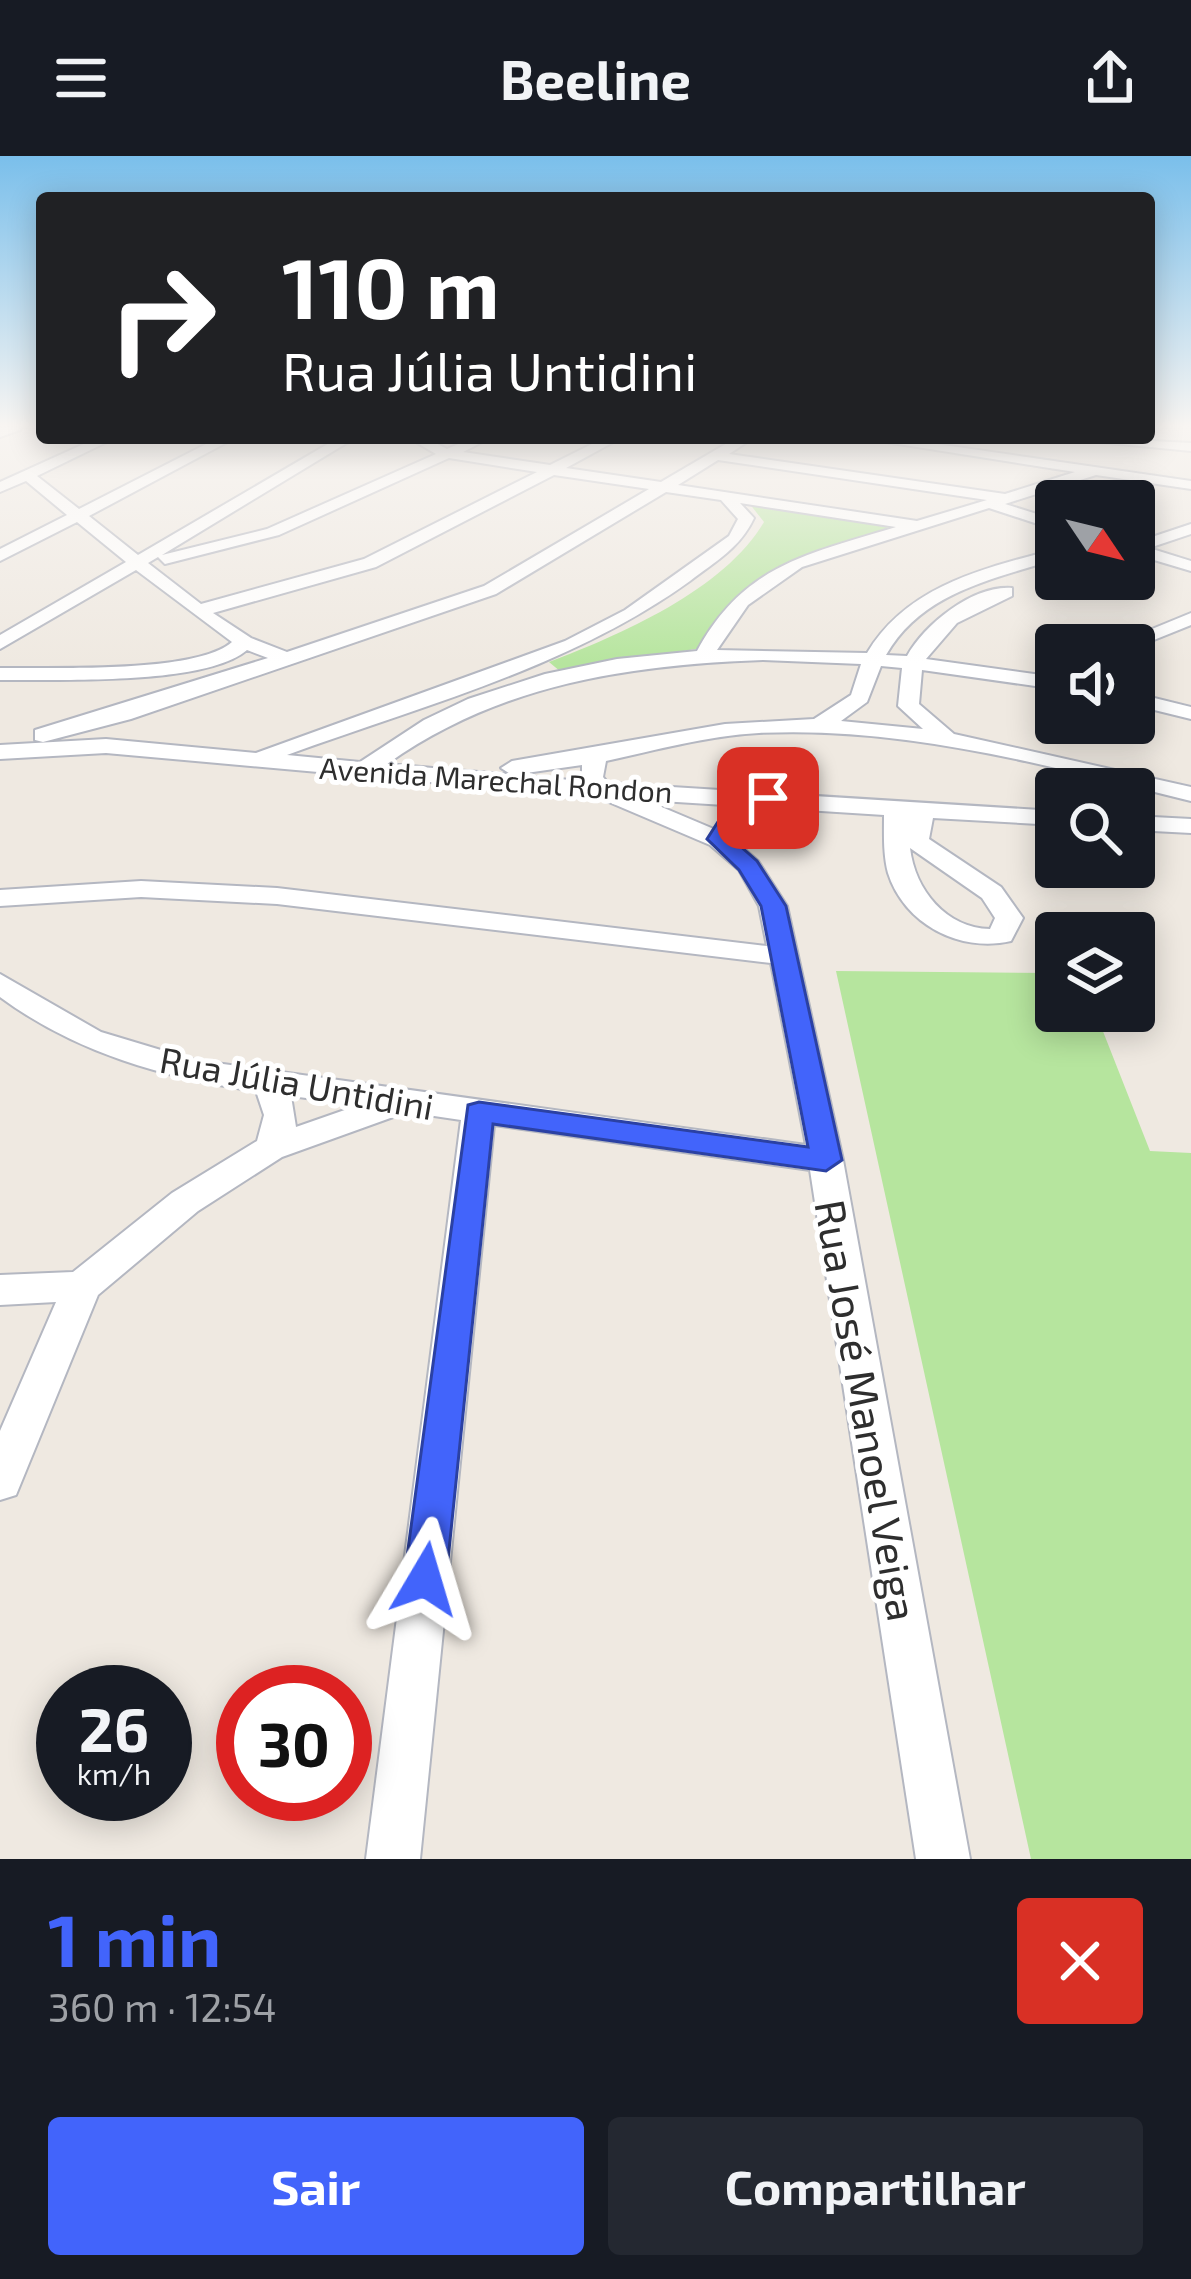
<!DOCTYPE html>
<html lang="pt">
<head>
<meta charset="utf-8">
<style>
	:root { --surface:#171b24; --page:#242831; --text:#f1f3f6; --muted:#9ea1a6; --accent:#4264fb }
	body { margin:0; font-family:"Exo 2",sans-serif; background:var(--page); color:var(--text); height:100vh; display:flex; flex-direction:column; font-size:45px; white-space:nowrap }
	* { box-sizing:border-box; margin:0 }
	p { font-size:39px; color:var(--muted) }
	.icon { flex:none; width:66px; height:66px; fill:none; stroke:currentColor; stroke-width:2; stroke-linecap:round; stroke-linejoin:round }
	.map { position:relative; height:1703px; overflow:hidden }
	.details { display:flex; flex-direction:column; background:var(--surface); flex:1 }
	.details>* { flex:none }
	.hud { position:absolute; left:36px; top:36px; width:1119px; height:252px; border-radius:12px; box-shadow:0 6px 30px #0003; background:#202124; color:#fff; overflow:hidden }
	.needle { width:78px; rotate:125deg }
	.fabs { position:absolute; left:1035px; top:324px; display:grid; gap:24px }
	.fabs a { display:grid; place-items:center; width:120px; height:120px; border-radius:12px; background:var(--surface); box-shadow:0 6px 30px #0003; font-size:60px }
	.speed { position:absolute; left:36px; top:1509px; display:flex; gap:24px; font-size:60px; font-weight:700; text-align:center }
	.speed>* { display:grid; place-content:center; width:156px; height:156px; border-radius:50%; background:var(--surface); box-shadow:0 6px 30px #0003; line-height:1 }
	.speed small { font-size:30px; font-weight:400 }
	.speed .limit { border:18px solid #d22; background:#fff; color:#111 }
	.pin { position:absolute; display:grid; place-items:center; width:102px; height:102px; color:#fff; margin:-51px; border-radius:24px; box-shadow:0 6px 18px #0006 }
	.me { position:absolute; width:132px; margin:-66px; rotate:7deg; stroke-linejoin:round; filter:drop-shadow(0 0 9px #0008) }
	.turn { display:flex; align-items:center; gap:42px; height:252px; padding:0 48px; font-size:54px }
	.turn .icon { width:156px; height:156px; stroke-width:2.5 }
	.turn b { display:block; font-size:84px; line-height:102px }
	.round { display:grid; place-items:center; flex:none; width:126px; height:126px; border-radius:12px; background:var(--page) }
	.headline { display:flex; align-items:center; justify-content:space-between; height:204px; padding:0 48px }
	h1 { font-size:72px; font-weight:700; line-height:90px; color:var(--accent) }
	.action { display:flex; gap:24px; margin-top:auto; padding:24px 48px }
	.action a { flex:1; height:138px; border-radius:12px; background:var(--accent); color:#fff; font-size:48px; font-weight:700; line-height:138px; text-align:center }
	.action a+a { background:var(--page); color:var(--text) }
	header { display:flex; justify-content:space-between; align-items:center; height:156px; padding:0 48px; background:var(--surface); font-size:54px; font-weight:700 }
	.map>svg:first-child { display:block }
</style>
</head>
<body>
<header><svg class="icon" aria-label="menu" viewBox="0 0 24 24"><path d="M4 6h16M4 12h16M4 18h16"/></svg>Beeline<svg class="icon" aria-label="share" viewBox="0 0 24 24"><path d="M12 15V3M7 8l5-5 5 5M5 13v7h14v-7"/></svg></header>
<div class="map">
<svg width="1191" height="1703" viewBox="0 0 1191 1703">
	<rect width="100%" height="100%" fill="#efe9e1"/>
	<!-- green -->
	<path fill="#b6e59e" d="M749,347L897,373C825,392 732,410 707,491L561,516L549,506C620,479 724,434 764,366Z
		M836,815L1056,817V855H1095L1150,995L1191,997V1703H1031Z"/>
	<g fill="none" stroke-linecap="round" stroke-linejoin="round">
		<defs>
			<path id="minor" d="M21,271L20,274L0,281V272Z
				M97,282H115L37,320L79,353L218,282H235L89,360L138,399L338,282H355L162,399L267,373L436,298L409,282H426L447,293L472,282H490L463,296L550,309L604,282H621L566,312L661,326L736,282H753L729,298L1005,338L1075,316L860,282H895L1191,325V333L1096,319L1005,348L1056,364V374L989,352L802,411L748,449L717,494L867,497C908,429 983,413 1056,393V403C992,424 922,436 886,499L907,500C925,468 973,429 1012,432V440L957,467L926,503L1056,521V533L922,514L919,548L954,578L1191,631V645C1049,610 906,570 759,577C707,580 656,594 606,605L603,621L608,627L1056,655V669L933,662L929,683L1001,731L1023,762L1011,785C960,797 904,768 888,717C883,698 884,678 884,659L645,644L728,679L758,705L787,750L843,1004L970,1703H916L810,1014L494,969L420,1703H366L461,964L407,956L282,1001L198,1055L98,1139L16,1339L0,1344V1275L56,1146L0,1149V1119L73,1116L172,1037L257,985L264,959L256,935C164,922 76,897 0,841V818L101,876L194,904L806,989L771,807L277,748L141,741L0,750V734L141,725L277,732L767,790L759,750L739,714L710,689L597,641L106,597L0,603V589L106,583L256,597L565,485L625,454L729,380L738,363L721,344L666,336L496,438L131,563L43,586L35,584V574L268,502L247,494C205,530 57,523 0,524V512C51,511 195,518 232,486L136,414L0,493V479L126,406L77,366L0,405V393L67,359L26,325L0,336V326ZM449,302L537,316L364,403L201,448L148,407L158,401L165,408L279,379ZM718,304L987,344L917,365L678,329ZM554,319L649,333L484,430L287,496L251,482L213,457L376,411ZM740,347L896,371C809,398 744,408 697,495L617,503L545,518L468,543L424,564L360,606L287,599C424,549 571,511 690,425C716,405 740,392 754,362ZM763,504L861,508L851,539L814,563L725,568L512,605L501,612L512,619L582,609V625L387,608C500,528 627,509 763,504ZM881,510L902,512L898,550L923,573L841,565L867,546ZM910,692L982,742L995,762L990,773C946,772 915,734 910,692ZM291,940L359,949L296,971Z
				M1092,282L1191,287V295L1099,286Z
				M1191,368V378L1149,392L1191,405V415L1134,398V387Z
				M1191,457V469L1134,492L1113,489Z
				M1134,537L1191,551V563L1134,549Z
				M1134,660L1191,663V677L1134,674Z"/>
		</defs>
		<!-- minor casing -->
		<use href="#minor" stroke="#b4b7c1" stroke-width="4"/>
		<!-- minor -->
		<use href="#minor" fill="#fff" fill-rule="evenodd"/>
	</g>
	<!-- sky -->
	<linearGradient id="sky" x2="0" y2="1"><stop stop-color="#7abfeb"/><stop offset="0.53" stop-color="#f8f5f2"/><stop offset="1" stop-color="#f8f5f2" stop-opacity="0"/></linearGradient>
	<rect width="1191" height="509" fill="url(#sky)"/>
	<!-- route -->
	<path fill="#4264fb" stroke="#2b41a3" stroke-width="3" d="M760,638L779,642L737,670L731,682L757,705L786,750L842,1004L826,1015L493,968L446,1423L440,1437L425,1443L410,1437L404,1423L468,949L479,946L808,991L761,750L739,714L707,683L721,661Z"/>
	<g text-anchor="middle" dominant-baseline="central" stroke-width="10" stroke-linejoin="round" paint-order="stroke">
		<!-- far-street labels -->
		<g font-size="30" fill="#2e2e2e" stroke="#fff">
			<text transform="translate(496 623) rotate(4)">Avenida Marechal Rondon</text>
		</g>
		<!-- street labels -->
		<g font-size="36" fill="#2e2e2e" stroke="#fff">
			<text transform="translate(297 926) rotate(10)">Rua Júlia Untidini</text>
		</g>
		<!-- near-street labels -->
		<g font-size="42" fill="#2e2e2e" stroke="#fff">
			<text transform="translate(868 1254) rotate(80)">Rua José Manoel Veiga</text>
		</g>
	</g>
</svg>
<div class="fabs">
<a><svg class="needle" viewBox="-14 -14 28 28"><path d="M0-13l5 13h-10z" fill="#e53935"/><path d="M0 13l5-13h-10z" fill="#9ea1a6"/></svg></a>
<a><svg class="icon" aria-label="sound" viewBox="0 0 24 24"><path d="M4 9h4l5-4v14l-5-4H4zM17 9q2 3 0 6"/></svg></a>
<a><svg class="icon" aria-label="search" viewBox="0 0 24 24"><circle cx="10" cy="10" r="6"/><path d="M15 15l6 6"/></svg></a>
<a><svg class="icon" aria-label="layers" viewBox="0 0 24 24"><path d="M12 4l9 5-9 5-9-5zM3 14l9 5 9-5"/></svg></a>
</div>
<div class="speed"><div>26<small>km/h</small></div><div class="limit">30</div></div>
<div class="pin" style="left:768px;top:642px;background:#d93025"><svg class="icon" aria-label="arrive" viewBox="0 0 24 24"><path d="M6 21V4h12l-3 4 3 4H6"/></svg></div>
<svg class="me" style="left:425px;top:1423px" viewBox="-20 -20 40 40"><path d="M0-17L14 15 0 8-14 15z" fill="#4264fb" stroke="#fff" stroke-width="4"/></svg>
<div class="hud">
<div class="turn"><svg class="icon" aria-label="right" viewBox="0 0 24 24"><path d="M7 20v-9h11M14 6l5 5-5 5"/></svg><div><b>110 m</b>Rua Júlia Untidini</div></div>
</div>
</div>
<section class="details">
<div class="headline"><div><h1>1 min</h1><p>360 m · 12:54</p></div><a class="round" style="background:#d93025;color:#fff"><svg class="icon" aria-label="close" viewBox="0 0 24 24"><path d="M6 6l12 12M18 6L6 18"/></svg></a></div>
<div class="action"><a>Sair</a><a>Compartilhar</a></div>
</section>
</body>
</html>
